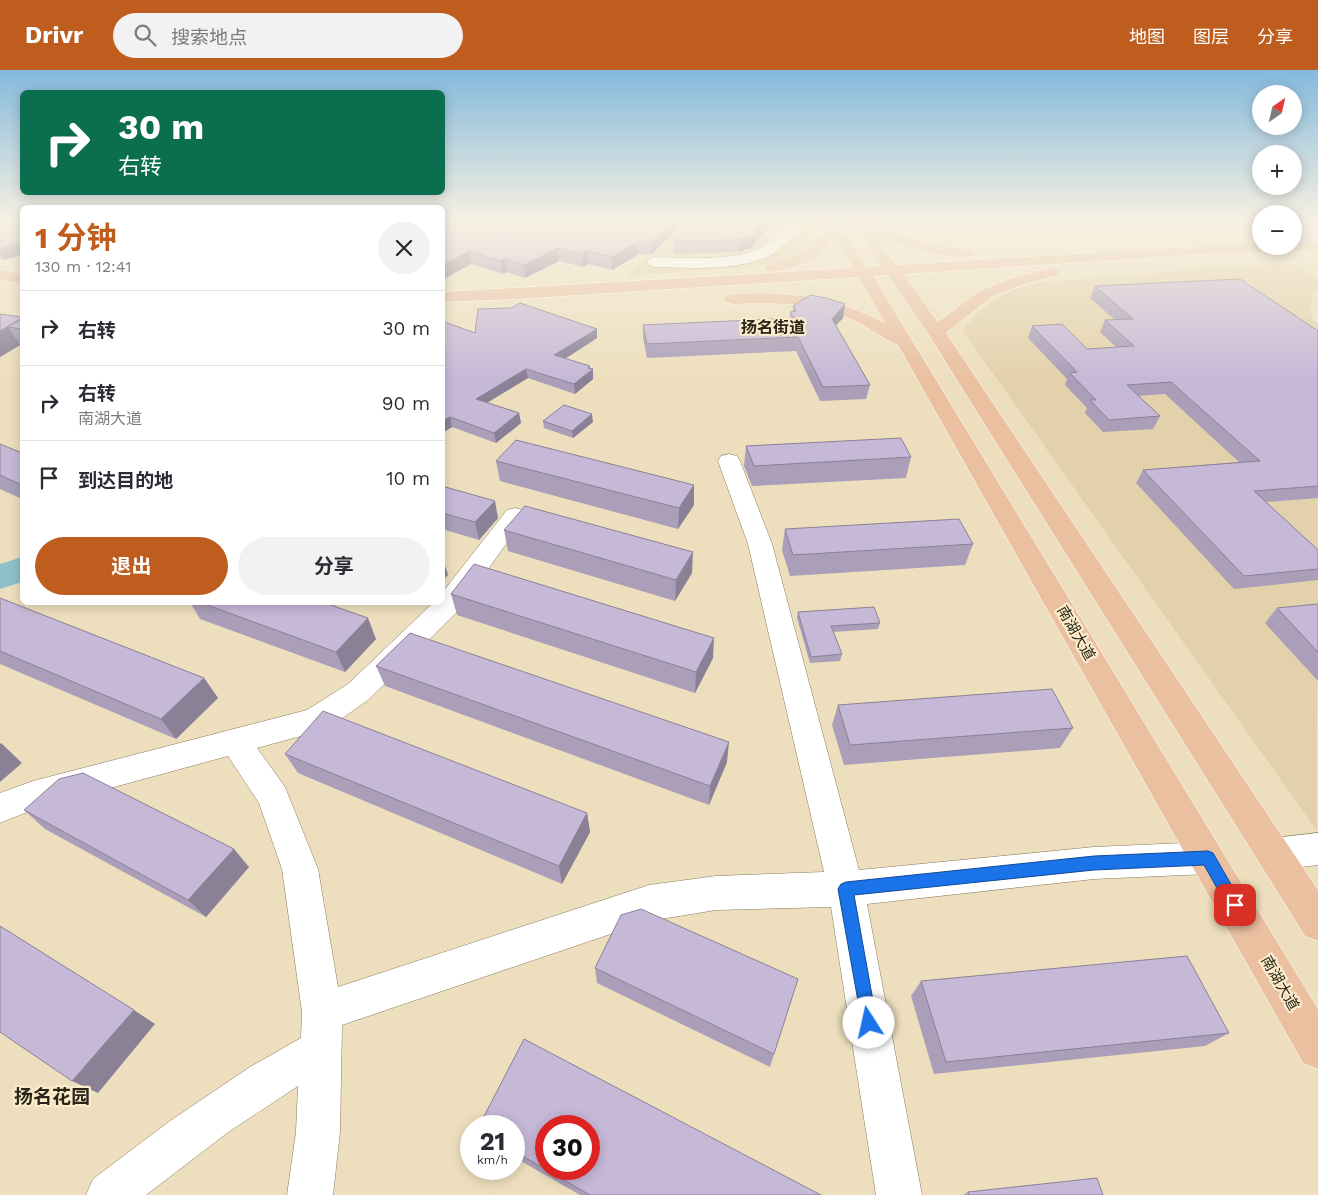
<!DOCTYPE html>
<html lang="zh">
<head>
<meta charset="utf-8">
<style>
	:root { --surface:#fff; --page:#f2f2f3; --text:#2b2b33; --muted:#7c7c81; --line:#e1e1e2; --accent:#be5d1e }
	body { margin:0; font-family:"Work Sans","Noto Sans SC",sans-serif; background:var(--page); color:var(--text); height:100vh; display:flex; flex-direction:column; font-size:19px; white-space:nowrap }
	* { box-sizing:border-box; margin:0 }
	p { font-size:16px; color:var(--muted) }
	.icon { flex:none; width:28px; height:28px; fill:none; stroke:currentColor; stroke-width:2; stroke-linecap:round; stroke-linejoin:round }
	.map { position:relative; flex:1; overflow:hidden }
	.details { position:absolute; left:20px; top:135px; width:425px; height:400px; display:flex; flex-direction:column; background:var(--surface); border-radius:8px; box-shadow:0 2px 12px #0003 }
	.details>* { flex:none }
	.hud { position:absolute; left:20px; top:20px; width:425px; height:105px; border-radius:8px; box-shadow:0 2px 12px #0003; background:#0b6e4f; color:#fff; overflow:hidden }
	.needle { width:32px; rotate:34deg }
	.fabs { position:absolute; left:1252px; top:15px; display:grid; gap:10px }
	.fabs a { display:grid; place-items:center; width:50px; height:50px; border-radius:50%; background:var(--surface); box-shadow:0 2px 12px #0003; font-size:25px }
	.speed { position:absolute; left:460px; top:1045px; display:flex; gap:10px; font-size:25px; font-weight:700; text-align:center }
	.speed>* { display:grid; place-content:center; width:65px; height:65px; border-radius:50%; background:var(--surface); box-shadow:0 2px 12px #0003; line-height:1 }
	.speed small { font-size:12px; font-weight:400 }
	.speed .limit { border:8px solid #d22; background:#fff; color:#111 }
	.pin { position:absolute; display:grid; place-items:center; width:42px; height:42px; color:#fff; margin:-21px; border-radius:10px; box-shadow:0 2px 8px #0006 }
	.me { position:absolute; width:55px; margin:-28px; rotate:350deg; stroke-linejoin:round; filter:drop-shadow(0 0 4px #0008) }
	.turn { display:flex; align-items:center; gap:18px; height:105px; padding:0 15px; font-size:22px }
	.turn .icon { width:65px; height:65px; stroke-width:2.5 }
	.turn b { display:block; font-size:35px; line-height:42px }
	.round { display:grid; place-items:center; flex:none; width:52px; height:52px; border-radius:26px; background:var(--page) }
	.summary { display:flex; align-items:center; justify-content:space-between; height:85px; padding:0 15px }
	h1 { font-size:30px; font-weight:700; line-height:38px; color:var(--accent) }
	.primary-button { display:flex; gap:10px; margin-top:auto; padding:10px 15px }
	.primary-button a { flex:1; height:58px; border-radius:30px; background:var(--accent); color:#fff; font-size:20px; font-weight:700; line-height:58px; text-align:center }
	.primary-button a+a { background:var(--page); color:var(--text) }
	ul { padding:0; list-style:none }
	li { display:flex; align-items:center; gap:15px; height:75px; padding:0 15px; border-top:1px solid var(--line) }
	li div { flex:1 }
	li b { display:block; font-size:19px }
	li em { font-style:normal }
	header { display:flex; align-items:center; gap:30px; box-sizing:border-box; height:70px; padding:0 25px; background:var(--accent); color:#fff }
	header strong { font-size:24px }
	nav { display:flex; gap:28px; margin-inline-start:auto; font-size:18px }
	.search { width:350px; height:45px; background:var(--page); display:flex; align-items:center; gap:12px; box-sizing:border-box; padding:0 18px; border-radius:28px; color:var(--muted); font-size:19px }
	.map>svg:first-child { display:block }
</style>
</head>
<body>
<header>
<strong>Drivr</strong>
<div class="search"><svg class="icon" aria-label="search" viewBox="0 0 24 24"><circle cx="10" cy="10" r="6"/><path d="M15 15l6 6"/></svg>搜索地点</div>
<nav><a>地图</a><a>图层</a><a>分享</a></nav>
</header>
<div class="map">
<svg width="1318" height="1125" viewBox="0 0 1318 1125">
	<rect width="100%" height="100%" fill="#eddfbe"/>
	<!-- built -->
	<path fill="#e3d1ab" d="M680,151H812L815,163L807,176L786,190L751,197L627,206Z
		M1296,194L1318,210V220L1313,221L1310,240L1314,251L1318,254L1317,761L963,261L974,246L994,230L1012,220L1043,212L1174,202L1198,198Z"/>
	<g fill="none" stroke-linecap="round" stroke-linejoin="round">
		<!-- river -->
		<path fill="#8ec0c9" fill-rule="evenodd" d="M22,487V512L0,519V494Z"/>
		<defs>
			<path id="minor" d="M791,151H805C796,164 783,178 769,186C740,201 687,198 654,197L649,195L646,192L649,189L654,187C681,188 735,191 758,179C771,172 781,161 791,151Z
				M729,384L737,386L740,391L772,474L859,800L1094,777L1207,772L1219,777L1224,788L1219,799L1207,804L1094,809L867,834L922,1125H876L831,837L716,840L649,851L342,955L340,1062L333,1125H287L296,1062L298,1016L227,1063L146,1125H86L93,1109L170,1051L250,997L301,968L302,942L282,799L259,733L228,686L37,738L0,753V723L33,711L307,640L348,614L434,532H442V523L507,440L515,438L523,440L527,445L457,542L368,630L327,659L257,678L285,717L318,799L338,917L649,815L716,806L824,802L748,474L718,391L721,386Z
				M1318,763V795L1274,800L1262,795L1257,784L1262,773L1274,768Z"/>
			<path id="major" d="M823,151H837L867,197L881,196L850,151H864L891,162L926,173L968,179L973,180L975,183L973,186C949,192 898,175 875,166L896,195L1220,175L1261,173V176H1294V172H1318V180L1220,183L903,204L938,252L979,221L1010,209L1052,197L1058,199L1060,202L1058,205L1022,215L991,227L946,263L1318,820V871L1305,866L927,262L888,205L873,206L1318,939V999L1303,993L898,275C883,269 869,258 854,250C815,232 774,232 732,234L726,232L724,229L726,226L732,224C790,221 833,226 885,253L858,207L518,229L442,232V222L853,198L835,169C829,175 823,182 817,187C808,193 777,204 767,201L764,198L767,195L806,181L828,159Z
				M0,200L22,204V214L0,210Z"/>
		</defs>
		<!-- minor casing -->
		<use href="#minor" stroke="#897c5e" stroke-width="1"/>
		<!-- major casing -->
		<use href="#major" stroke="#fff" stroke-width="1"/>
		<!-- minor -->
		<use href="#minor" fill="#fff" fill-rule="evenodd"/>
		<!-- major -->
		<use href="#major" fill="#eac0a1" fill-rule="evenodd"/>
	</g>
	<!-- wall -->
	<path fill="#aa9eb9" d="M0,151H22V184L5,190L0,188Z
		M442,151H684L652,184L637,185L612,200L588,194L583,197L559,191L525,208L506,202L503,204L471,194L442,210Z
		M692,151H773L751,178L738,182L674,184V171Z
		M1095,216L1318,261V428L1266,432L1318,480V510L1234,519L1136,413L1143,400L1239,392L1165,324L1138,326L1160,346L1153,359L1103,362L1085,343L1087,338L1065,315L1067,309L1028,268L1032,256L1087,279L1116,277L1100,262L1105,250H1115L1090,228Z
		M845,234L843,248L836,255L870,315L866,329L820,331L796,281L647,288L643,268V255L790,248V242L793,241V236Z
		M0,244L22,247V276L20,275L0,287Z
		M442,245L443,249V251L475,263L597,268L565,289L590,296V298L593,299V309L575,324L528,308L487,333L519,343L521,353L496,373L452,357L442,363Z
		M543,351L593,352L573,368L544,358Z
		M0,374L22,383V429L0,419Z
		M746,376L911,387L906,408L752,416L744,396Z
		M496,391L694,415V435L678,459L500,411Z
		M442,416L498,448L479,470L442,459Z
		M785,459L973,474L965,495L790,506L782,480Z
		M504,460L692,503L675,531L508,481Z
		M451,524L713,588L695,623L457,545Z
		M0,528L204,608L218,628L176,669L0,594Z
		M190,532H322L376,569L345,602L200,549Z
		M1318,534V611L1265,553L1277,538Z
		M798,542L880,553L878,559L833,562L842,584L840,591L810,593L797,548Z
		M376,596L727,692L709,735L385,616Z
		M838,635L1073,658L1060,678L844,695L832,655Z
		M285,684L587,743L590,762L562,814L298,703Z
		M24,740L249,797L206,847L45,759Z
		M595,898L774,984L770,997L597,913Z
		M921,911L1229,963L1205,976L934,1004L911,926Z
		M514,1056L821,1125H580L514,1087Z
		M968,1122L1103,1125H963Z"/>
	<!-- shaded-wall -->
	<path fill="#8b8196" d="M673,151H684L652,184V172Z
		M764,151H773L751,178L738,182L739,170Z
		M637,172V185L612,200V187Z
		M18,173L22,180V184L5,190L0,181V179Z
		M558,178L559,191L525,208L524,195Z
		M469,181L471,194L442,210V196Z
		M587,181L588,194L583,197L582,184Z
		M505,189L506,202L503,204L501,191Z
		M845,234L843,248L830,262L832,249Z
		M22,248V259L8,257L20,275L0,287V261Z
		M597,259V268L555,295L554,285Z
		M590,296V302L593,299V309L575,324L574,314Z
		M526,299L528,308L478,338L476,329Z
		M519,343L521,353L496,373L494,363Z
		M592,344L593,352L573,368L572,361Z
		M450,347L452,357L442,363V351Z
		M694,415V435L678,459L679,438Z
		M495,431L498,448L479,470L475,452Z
		M693,482L692,503L675,531L676,510Z
		M442,486L448,505L442,511Z
		M368,548L376,569L345,602L336,582Z
		M714,568L713,588L695,623L696,602Z
		M204,608L218,628L176,669L161,649Z
		M729,672L727,692L709,735L710,716Z
		M1,673L22,693L0,712V674Z
		M587,743L590,762L562,814L559,796Z
		M234,779L249,797L206,847L188,830Z
		M134,940L155,954L98,1023L72,1011Z"/>
	<!-- building -->
	<path fill="#c6b8d7" stroke="#8b8196" fill-rule="evenodd" d="M0,151H22V175L18,173L0,179Z
		M442,151H673L652,172H637L612,187L587,181L582,184L558,178L524,195L505,189L501,191L469,181L442,196Z
		M692,151H764L752,166L739,170L674,171Z
		M1240,209L1318,261V416L1254,421L1318,480V499L1244,506L1143,400L1260,391L1171,312L1127,315L1160,346L1109,350L1090,330H1096L1070,303L1077,302L1032,256L1062,254L1087,279L1134,276L1105,250L1133,249L1095,216Z
		M811,225L826,228L845,234L832,249L870,315L823,317L798,267L647,274L643,255L794,248L790,242L796,241L793,236L805,228Z
		M520,233L597,259L554,285L590,296L588,298L593,299L574,314L526,299L476,329L519,343L494,363L450,347L442,351V251L475,263L478,239L511,238Z
		M0,244L22,247V248L0,261Z
		M22,249V259L8,257Z
		M564,335L592,344L572,361L543,351Z
		M901,368L911,387L754,396L746,376Z
		M516,370L694,415L679,438L496,391Z
		M0,374L22,383V415L0,405Z
		M442,416L495,431L475,452L442,443Z
		M525,436L693,482L676,510L504,460Z
		M959,449L973,474L793,485L785,459Z
		M474,494L714,568L696,602L451,524Z
		M0,528L204,608L161,649L0,581Z
		M199,532H322L368,548L336,582Z
		M1318,534V582L1277,538Z
		M874,537L880,553L831,556L842,584L811,587L798,542Z
		M410,563L729,672L710,716L376,596Z
		M1052,619L1073,658L850,675L838,635Z
		M323,641L587,743L559,796L285,684Z
		M83,703L234,779L188,830L24,740L59,709Z
		M641,839L798,909L774,984L595,898L621,845Z
		M0,856L134,940L72,1011L0,962Z
		M1187,886L1229,963L946,992L921,911Z
		M524,969L821,1125H590L514,1081V1056H479ZM546,1056H589V1099H546Z
		M1097,1108L1103,1125H969L968,1122Z"/>
	<!-- sky -->
	<linearGradient id="sky" x2="0" y2="1"><stop stop-color="#84b9dc"/><stop offset="0.49" stop-color="#f7f1e2"/><stop offset="1" stop-color="#f7f1e2" stop-opacity="0"/></linearGradient>
	<rect width="1318" height="308" fill="url(#sky)"/>
	<!-- route -->
	<path fill="#1a73e8" stroke="#114b97" d="M1208,781L1213,783L1240,830L1243,835L1240,841L1235,843L1230,841L1204,795L1094,800L854,825L877,953L875,959L869,961L863,959L838,819L841,814L846,812L1094,786Z"/>
	<g text-anchor="middle" dominant-baseline="central" stroke-width="4.5" stroke-linejoin="round" paint-order="stroke">
		<!-- street labels -->
		<g font-size="15" fill="#2a2519" stroke="#fbeccb">
			<text transform="translate(1076 563) rotate(60)">南湖大道</text>
			<text transform="translate(1280 913) rotate(60)">南湖大道</text>
		</g>
		<!-- far-district labels -->
		<g font-size="16" font-weight="bold" fill="#2a2519" stroke="#fbeccb">
			<text x="773" y="257">扬名街道</text>
		</g>
		<!-- near-neighbourhood labels -->
		<g font-size="19" font-weight="bold" fill="#2a2519" stroke="#fbeccb">
			<text x="52" y="1026">扬名花园</text>
		</g>
	</g>
</svg>
<div class="fabs">
<a><svg class="needle" viewBox="-14 -14 28 28"><path d="M0-13l5 13h-10z" fill="#e53935"/><path d="M0 13l5-13h-10z" fill="#7c7c81"/></svg></a>
<a>+</a>
<a>−</a>
</div>
<div class="speed"><div>21<small>km/h</small></div><div class="limit">30</div></div>
<div class="pin" style="left:1235px;top:835px;background:#d93025"><svg class="icon" aria-label="arrive" viewBox="0 0 24 24"><path d="M6 21V4h12l-3 4 3 4H6"/></svg></div>
<svg class="me" style="left:869px;top:953px" viewBox="-20 -20 40 40"><circle r="19" fill="#fff"/><path d="M0-13L10 11 0 6-10 11z" fill="#1a73e8"/></svg>
<div class="hud">
<div class="turn"><svg class="icon" aria-label="right" viewBox="0 0 24 24"><path d="M7 20v-9h11M14 6l5 5-5 5"/></svg><div><b>30 m</b>右转</div></div>
</div>
<section class="details">
<div class="summary"><div><h1>1 分钟</h1><p>130 m · 12:41</p></div><a class="round"><svg class="icon" aria-label="close" viewBox="0 0 24 24"><path d="M6 6l12 12M18 6L6 18"/></svg></a></div>
<ul>
<li><svg class="icon" aria-label="right" viewBox="0 0 24 24"><path d="M7 20v-9h11M14 6l5 5-5 5"/></svg><div><b>右转</b></div><em>30 m</em></li>
<li><svg class="icon" aria-label="right" viewBox="0 0 24 24"><path d="M7 20v-9h11M14 6l5 5-5 5"/></svg><div><b>右转</b><p>南湖大道</p></div><em>90 m</em></li>
<li><svg class="icon" aria-label="arrive" viewBox="0 0 24 24"><path d="M6 21V4h12l-3 4 3 4H6"/></svg><div><b>到达目的地</b></div><em>10 m</em></li>
</ul>
<div class="primary-button"><a>退出</a><a>分享</a></div>
</section>
</div>
</body>
</html>
